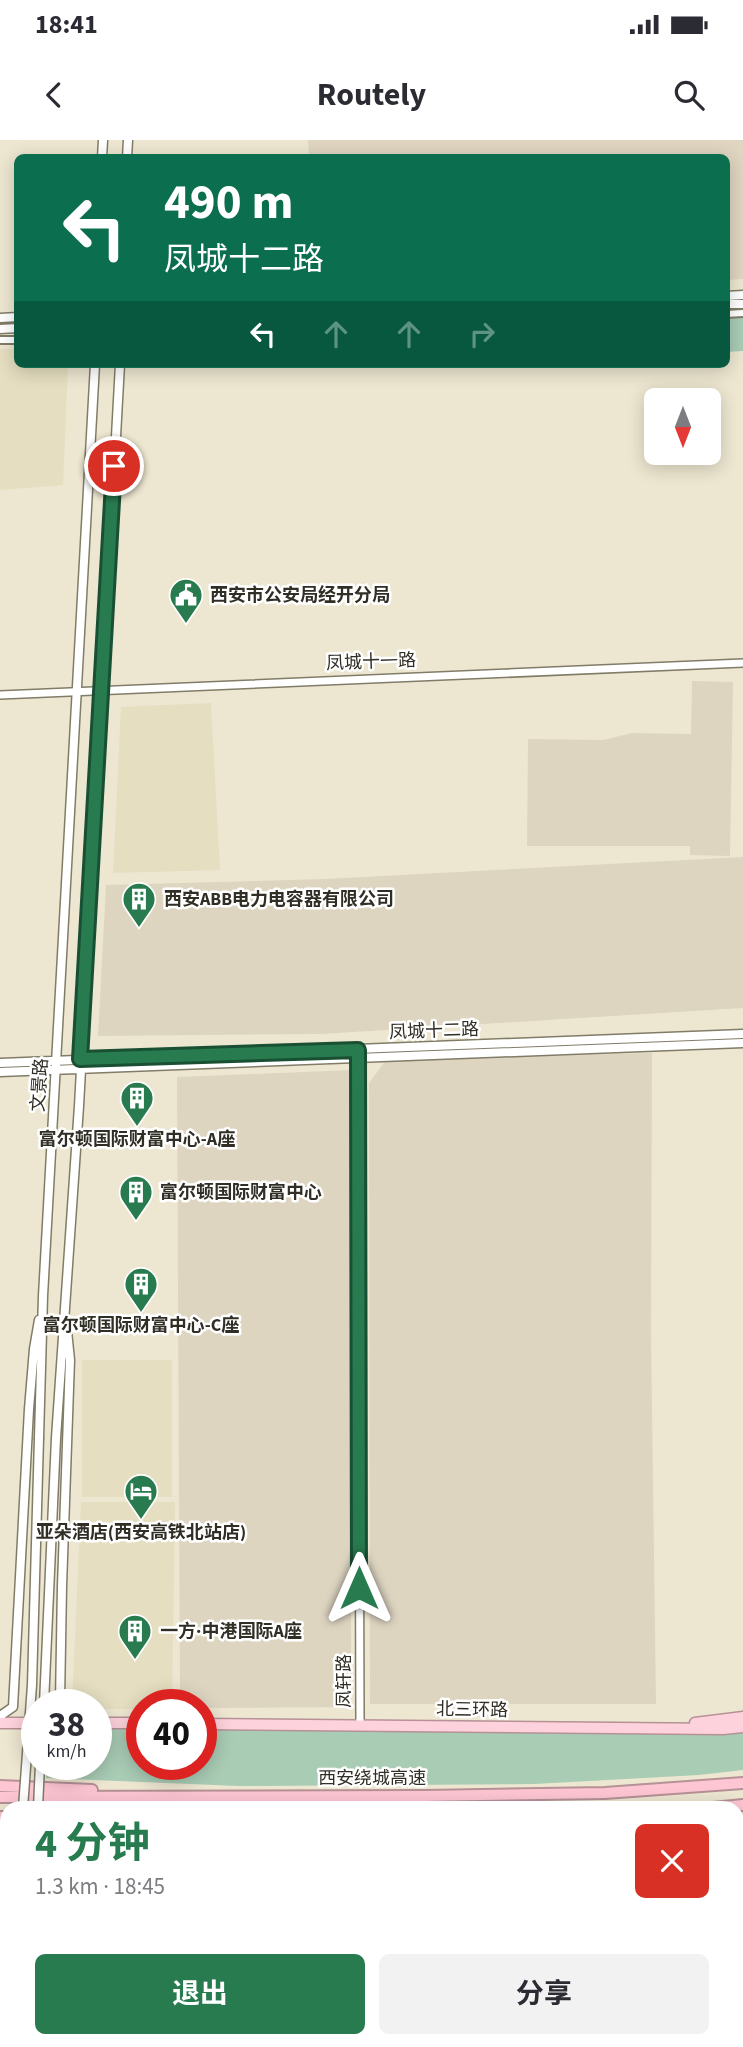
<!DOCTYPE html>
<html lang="zh">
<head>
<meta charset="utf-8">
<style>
	:root { --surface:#fff; --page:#f2f2f3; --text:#2b2b33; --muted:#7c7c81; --accent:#277b4e }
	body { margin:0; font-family:"Source Sans 3","Noto Sans SC",sans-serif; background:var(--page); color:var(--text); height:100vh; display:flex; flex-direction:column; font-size:26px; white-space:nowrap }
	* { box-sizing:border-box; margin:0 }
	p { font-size:23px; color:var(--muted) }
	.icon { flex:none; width:38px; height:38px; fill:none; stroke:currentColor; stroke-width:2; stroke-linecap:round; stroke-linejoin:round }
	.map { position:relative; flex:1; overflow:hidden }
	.sheet { position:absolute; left:0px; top:1661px; width:744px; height:247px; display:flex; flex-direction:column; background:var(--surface); border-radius:21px 21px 0 0; box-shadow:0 4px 18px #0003 }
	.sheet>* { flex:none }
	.top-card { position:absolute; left:14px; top:14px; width:716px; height:214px; border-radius:10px; box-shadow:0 4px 18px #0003; background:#0b6e4f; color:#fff; overflow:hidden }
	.needle { width:46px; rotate:180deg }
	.tools { position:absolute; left:644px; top:248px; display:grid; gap:14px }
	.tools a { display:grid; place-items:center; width:77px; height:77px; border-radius:10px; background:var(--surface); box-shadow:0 4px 18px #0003; font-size:35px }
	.speed { position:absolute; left:21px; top:1549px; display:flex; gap:14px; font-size:35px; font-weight:700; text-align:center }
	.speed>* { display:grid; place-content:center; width:91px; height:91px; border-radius:50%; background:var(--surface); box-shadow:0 4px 18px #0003; line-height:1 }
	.speed small { font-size:18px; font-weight:400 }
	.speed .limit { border:10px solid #d22; background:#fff; color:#111 }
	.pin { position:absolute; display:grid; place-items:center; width:60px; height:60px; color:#fff; margin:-30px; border:4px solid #fff; border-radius:50%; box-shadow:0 2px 7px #0007 }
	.me { position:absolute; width:77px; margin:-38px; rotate:0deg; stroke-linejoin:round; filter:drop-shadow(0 0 5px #0008) }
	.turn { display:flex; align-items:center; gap:24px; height:147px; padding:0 35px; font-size:32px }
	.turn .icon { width:91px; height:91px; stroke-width:2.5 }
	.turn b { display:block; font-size:49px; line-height:60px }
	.lanes { display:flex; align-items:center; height:66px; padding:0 35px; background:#0003; justify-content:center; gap:35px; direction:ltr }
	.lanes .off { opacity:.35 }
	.round { display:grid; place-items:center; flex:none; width:74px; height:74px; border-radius:10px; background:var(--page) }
	.overview { display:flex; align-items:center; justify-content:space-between; height:119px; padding:0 35px }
	h1 { font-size:42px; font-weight:700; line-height:52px; color:var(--accent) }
	.button { display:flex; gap:14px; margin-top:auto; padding:14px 35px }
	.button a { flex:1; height:80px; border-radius:10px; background:var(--accent); color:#fff; font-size:28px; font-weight:700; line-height:80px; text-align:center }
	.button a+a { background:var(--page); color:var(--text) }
	.status { display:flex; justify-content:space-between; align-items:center; height:49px; padding:0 35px; background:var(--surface); direction:ltr }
	.status svg { height:19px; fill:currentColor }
	header { display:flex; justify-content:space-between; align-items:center; height:91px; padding:0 35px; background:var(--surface); font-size:32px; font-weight:700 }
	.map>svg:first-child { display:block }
</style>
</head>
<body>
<div class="status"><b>18:41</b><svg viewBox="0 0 49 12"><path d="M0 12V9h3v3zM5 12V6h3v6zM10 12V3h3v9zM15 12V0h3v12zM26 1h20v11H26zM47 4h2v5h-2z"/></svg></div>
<header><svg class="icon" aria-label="back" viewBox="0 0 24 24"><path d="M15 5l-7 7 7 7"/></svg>Routely<svg class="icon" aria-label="search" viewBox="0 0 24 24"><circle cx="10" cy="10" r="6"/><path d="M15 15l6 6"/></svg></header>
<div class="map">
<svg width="743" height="1907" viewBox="0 0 743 1907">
	<rect width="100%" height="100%" fill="#ede7d1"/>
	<!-- built -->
	<path fill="#e5dec0" d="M0,209H17L18,224H68L63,345L0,350Z
		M211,563L220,730L113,733L121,567Z
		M82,1220H172V1357H82Z
		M81,1362H175L172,1564H142V1569H96V1564H72Z
		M737,1801H743V1907H739L737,1882Z"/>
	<!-- industrial -->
	<path fill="#ded5c1" d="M692,541L733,542L730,716L690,715V706H527L528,599L603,600L632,593L691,594Z
		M743,717V868L321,894L98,896L106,745L325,739Z
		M652,913L651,1192L656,1564H370L369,943L386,920Z
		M352,930L351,1567L201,1568V1564H180L177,937Z"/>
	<!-- education -->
	<path fill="#dfd5c1" d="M308,0H743V139L726,140V18H309Z"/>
	<!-- green -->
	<path fill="#a9ccb5" d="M726,175H743V211L726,212Z
		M96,1588L142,1589V1624H201V1589L743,1588V1630L699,1635L534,1644L238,1646L46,1638V1624H96Z"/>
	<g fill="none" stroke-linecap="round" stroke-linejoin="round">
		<defs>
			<path id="minor" d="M726,174L743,173
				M0,200H18"/>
			<path id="tertiary" d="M0,555L743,523
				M358,910L360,1585"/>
			<path id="secondary" d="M102,18L103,0
				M127,18L128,0
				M726,156L743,155
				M726,164H743
				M0,178L18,177
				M0,189L18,188
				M0,923L743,894
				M0,932L743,903
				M39,1298L43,1156L95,224
				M44,1564L56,1298L79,966L120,224
				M63,1564L60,1561L62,1446L70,1220L67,1191
				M0,1576L13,1567L29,1269L34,1209L39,1180
				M7,1907L8,1900
				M26,1907V1900"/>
			<path id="trunk" d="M0,1583H37
				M96,1583H142
				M695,1583L743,1577
				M201,1584L723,1589L743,1587
				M737,1752L743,1750
				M737,1760L743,1759
				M0,1766H7
				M35,1907V1900"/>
			<path id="motorway" d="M0,1646L92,1650
				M0,1657L425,1656L605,1653L743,1643
				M713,1668L743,1665
				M0,1677H7"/>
		</defs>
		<!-- minor casing -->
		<use href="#minor" stroke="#817c68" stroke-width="10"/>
		<!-- tertiary casing -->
		<use href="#tertiary" stroke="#817c68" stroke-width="10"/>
		<!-- secondary casing -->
		<use href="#secondary" stroke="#817c68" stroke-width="11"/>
		<!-- trunk casing -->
		<use href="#trunk" stroke="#b69196" stroke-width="13"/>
		<!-- motorway casing -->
		<use href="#motorway" stroke="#b69196" stroke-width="14"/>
		<!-- minor -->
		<use href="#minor" stroke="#fff" stroke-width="6"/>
		<!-- tertiary -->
		<use href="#tertiary" stroke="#fff" stroke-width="7"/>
		<!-- secondary -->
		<use href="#secondary" stroke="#fff" stroke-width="8"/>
		<!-- trunk -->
		<use href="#trunk" stroke="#fed2dc" stroke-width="10"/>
		<!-- motorway -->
		<use href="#motorway" stroke="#fec6d3" stroke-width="10"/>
		<defs>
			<path id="secondary-bridge" d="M23,1668L32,1545L39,1298
				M38,1668L40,1624"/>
		</defs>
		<!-- secondary-bridge casing -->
		<use href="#secondary-bridge" stroke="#817c68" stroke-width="11" stroke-linecap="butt"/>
		<!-- secondary-bridge -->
		<use href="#secondary-bridge" stroke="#fff" stroke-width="8"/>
	</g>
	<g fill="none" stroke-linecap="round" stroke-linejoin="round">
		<defs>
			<path id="route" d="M114,326L80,919L358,910L359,1448"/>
		</defs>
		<!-- route casing -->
		<use href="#route" stroke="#195033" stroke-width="18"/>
		<!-- route -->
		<use href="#route" stroke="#277b4e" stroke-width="12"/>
	</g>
	<!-- icons -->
	<defs>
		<symbol id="civic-pin" viewBox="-11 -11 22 30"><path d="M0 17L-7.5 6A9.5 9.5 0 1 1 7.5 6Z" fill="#277b4e" stroke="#fff"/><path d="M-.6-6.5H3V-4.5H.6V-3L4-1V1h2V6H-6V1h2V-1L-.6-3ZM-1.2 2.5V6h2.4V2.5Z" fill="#fff"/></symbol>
		<symbol id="building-pin" viewBox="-11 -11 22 30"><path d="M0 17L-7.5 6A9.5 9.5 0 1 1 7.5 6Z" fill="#277b4e" stroke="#fff"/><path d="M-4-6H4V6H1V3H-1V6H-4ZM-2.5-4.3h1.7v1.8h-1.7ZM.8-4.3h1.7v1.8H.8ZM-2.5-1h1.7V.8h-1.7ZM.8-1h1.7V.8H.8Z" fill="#fff"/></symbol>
		<symbol id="hotel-pin" viewBox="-11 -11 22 30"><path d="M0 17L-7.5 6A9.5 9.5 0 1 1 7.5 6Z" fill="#277b4e" stroke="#fff"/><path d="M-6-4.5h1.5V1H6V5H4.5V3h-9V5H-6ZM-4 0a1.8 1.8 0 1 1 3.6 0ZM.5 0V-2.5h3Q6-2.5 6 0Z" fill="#fff"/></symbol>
	</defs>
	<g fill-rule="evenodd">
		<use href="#civic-pin" x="167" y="436" width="38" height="52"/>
		<use href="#building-pin" x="120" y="740" width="38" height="52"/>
		<use href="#building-pin" x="118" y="939" width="38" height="52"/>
		<use href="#building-pin" x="117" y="1033" width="38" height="52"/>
		<use href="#building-pin" x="122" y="1125" width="38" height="52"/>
		<use href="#hotel-pin" x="122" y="1332" width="38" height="52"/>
		<use href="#building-pin" x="116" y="1472" width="38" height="52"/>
	</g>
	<g text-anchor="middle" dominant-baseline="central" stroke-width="5" stroke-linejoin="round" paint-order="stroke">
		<!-- poi labels -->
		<g font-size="18" font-weight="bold" fill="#302e25" stroke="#fff" text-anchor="start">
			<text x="210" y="455">西安市公安局经开分局</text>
			<text x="164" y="759">西安ABB电力电容器有限公司</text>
			<text x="137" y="999" text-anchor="middle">富尔顿国际财富中心-A座</text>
			<text x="160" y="1052">富尔顿国际财富中心</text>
			<text x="141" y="1185" text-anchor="middle">富尔顿国际财富中心-C座</text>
			<text x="141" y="1392" text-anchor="middle">亚朵酒店(西安高铁北站店)</text>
			<text x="160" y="1491">一方·中港国际A座</text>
		</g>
		<!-- street labels -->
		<g font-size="18" fill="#302e25" stroke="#fff">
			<text transform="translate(371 522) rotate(-2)">凤城十一路</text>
			<text transform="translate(434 891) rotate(-2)">凤城十二路</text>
			<text transform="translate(40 945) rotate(-86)">文景路</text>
			<text transform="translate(344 1541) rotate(-90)">凤轩路</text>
			<text transform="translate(472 1570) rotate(1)">北三环路</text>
			<text x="372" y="1638">西安绕城高速</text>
		</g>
	</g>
</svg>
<div class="tools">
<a><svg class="needle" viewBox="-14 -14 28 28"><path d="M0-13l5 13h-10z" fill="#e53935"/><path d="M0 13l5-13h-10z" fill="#7c7c81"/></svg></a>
</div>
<div class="speed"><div>38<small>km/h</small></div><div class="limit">40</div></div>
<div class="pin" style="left:114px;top:326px;background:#d93025"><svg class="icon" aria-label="arrive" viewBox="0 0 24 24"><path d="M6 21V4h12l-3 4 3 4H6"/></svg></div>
<svg class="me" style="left:359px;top:1448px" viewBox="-20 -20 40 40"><path d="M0-17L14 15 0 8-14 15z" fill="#277b4e" stroke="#fff" stroke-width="4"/></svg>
<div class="top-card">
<div class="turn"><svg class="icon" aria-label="left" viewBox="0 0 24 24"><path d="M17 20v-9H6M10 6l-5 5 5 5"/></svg><div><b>490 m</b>凤城十二路</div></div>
<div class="lanes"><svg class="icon" aria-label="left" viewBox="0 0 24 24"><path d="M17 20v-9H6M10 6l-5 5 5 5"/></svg><svg class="icon off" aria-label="ahead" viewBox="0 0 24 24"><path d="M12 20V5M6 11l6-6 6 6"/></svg><svg class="icon off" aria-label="ahead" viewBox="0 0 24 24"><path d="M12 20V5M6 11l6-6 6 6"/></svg><svg class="icon off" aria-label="right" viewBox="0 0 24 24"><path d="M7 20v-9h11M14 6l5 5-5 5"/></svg></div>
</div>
<section class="sheet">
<div class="overview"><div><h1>4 分钟</h1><p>1.3 km · 18:45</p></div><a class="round" style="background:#d93025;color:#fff"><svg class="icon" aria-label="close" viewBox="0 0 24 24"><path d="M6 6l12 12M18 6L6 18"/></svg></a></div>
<div class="button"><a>退出</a><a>分享</a></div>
</section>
</div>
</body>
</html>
